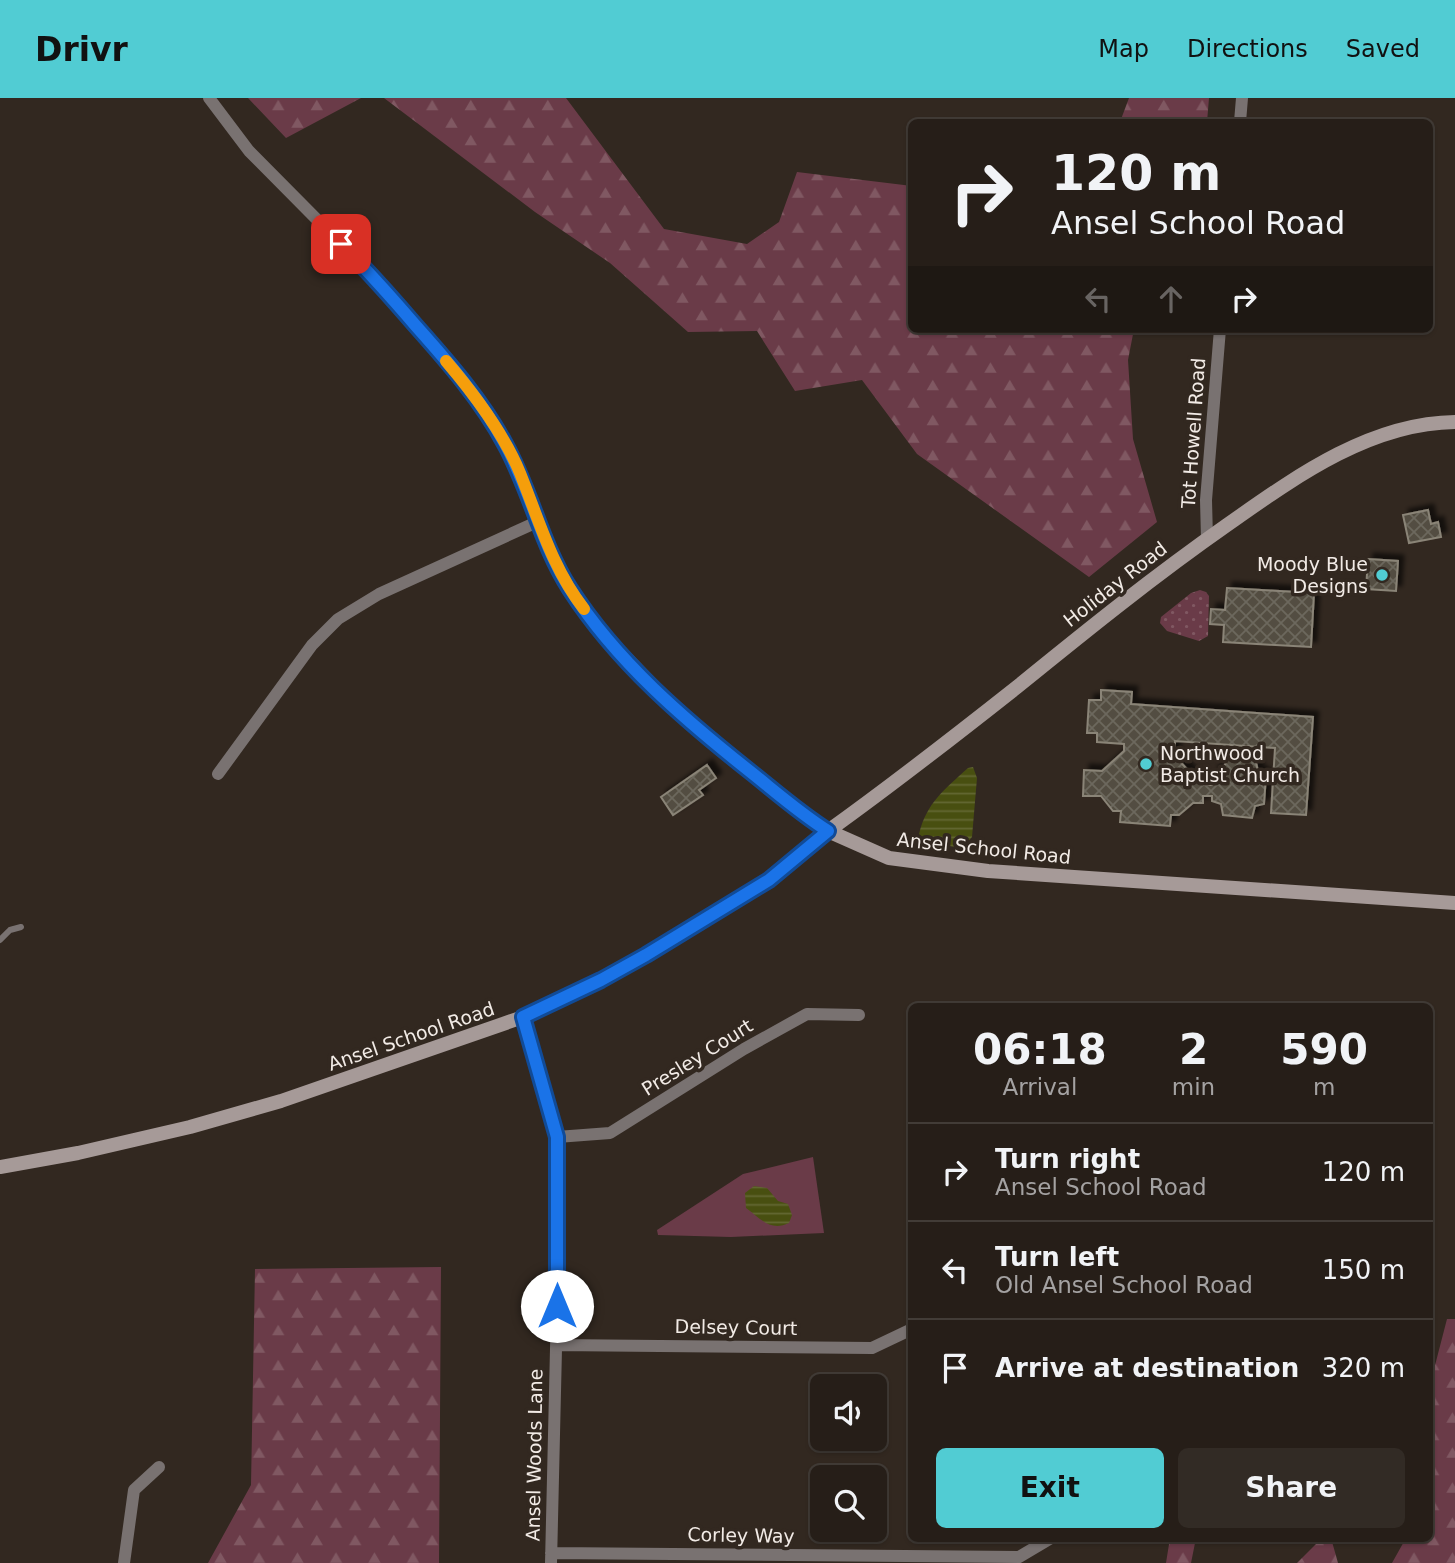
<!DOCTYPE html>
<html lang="en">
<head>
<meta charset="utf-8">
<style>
	:root { --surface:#261e18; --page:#322b25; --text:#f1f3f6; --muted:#a4a2a2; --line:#423c37; --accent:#51ccd3 }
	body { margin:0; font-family:"DejaVu Sans",sans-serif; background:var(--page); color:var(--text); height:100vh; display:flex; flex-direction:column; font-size:26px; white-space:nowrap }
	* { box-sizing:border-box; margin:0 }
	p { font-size:23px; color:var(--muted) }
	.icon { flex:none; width:38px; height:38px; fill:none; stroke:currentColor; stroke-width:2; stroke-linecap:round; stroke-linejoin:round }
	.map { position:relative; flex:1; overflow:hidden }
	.drawer { position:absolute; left:908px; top:905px; width:525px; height:539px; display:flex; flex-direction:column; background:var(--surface); border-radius:10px; box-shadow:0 2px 5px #0004,0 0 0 2px var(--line) }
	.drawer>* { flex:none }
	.guide { position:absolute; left:908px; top:21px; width:525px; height:214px; border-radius:10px; box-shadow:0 2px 5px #0004,0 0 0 2px var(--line); background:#261e18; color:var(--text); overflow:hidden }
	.controls { position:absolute; left:810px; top:1276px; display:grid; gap:14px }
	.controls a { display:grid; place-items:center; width:77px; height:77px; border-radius:10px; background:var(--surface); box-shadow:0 2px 5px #0004,0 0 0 2px var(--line); font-size:35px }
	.pin { position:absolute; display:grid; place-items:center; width:60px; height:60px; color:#fff; margin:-30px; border-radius:14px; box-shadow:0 4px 10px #0006 }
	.me { position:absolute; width:77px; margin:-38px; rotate:0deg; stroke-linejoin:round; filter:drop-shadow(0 0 5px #0008) }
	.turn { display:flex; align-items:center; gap:24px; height:147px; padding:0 28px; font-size:32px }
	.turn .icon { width:91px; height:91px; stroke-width:2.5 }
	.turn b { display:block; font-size:49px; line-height:60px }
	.lanes { display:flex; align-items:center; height:66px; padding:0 28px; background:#0003; justify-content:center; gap:35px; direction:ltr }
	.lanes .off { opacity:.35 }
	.eta { display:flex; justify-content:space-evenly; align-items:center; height:119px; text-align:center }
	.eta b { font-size:42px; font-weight:800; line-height:49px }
	.primary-button { display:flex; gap:14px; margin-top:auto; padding:14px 28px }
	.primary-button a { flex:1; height:80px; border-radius:10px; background:var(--accent); color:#111; font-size:28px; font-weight:800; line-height:80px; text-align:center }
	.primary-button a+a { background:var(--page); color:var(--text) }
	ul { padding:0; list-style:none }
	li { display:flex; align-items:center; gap:21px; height:98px; padding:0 28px; border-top:2px solid var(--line) }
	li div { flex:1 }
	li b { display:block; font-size:26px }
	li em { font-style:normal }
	header { display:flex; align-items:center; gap:42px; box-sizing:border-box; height:98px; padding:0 35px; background:var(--accent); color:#111 }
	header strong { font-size:33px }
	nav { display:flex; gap:38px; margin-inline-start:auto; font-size:24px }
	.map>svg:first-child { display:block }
</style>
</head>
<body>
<header>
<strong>Drivr</strong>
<nav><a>Map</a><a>Directions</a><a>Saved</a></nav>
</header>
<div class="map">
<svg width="1455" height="1465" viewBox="0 0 1455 1465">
	<defs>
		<pattern id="green-dots" width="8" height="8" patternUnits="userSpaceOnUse" patternTransform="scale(1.75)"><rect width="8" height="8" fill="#6a3b48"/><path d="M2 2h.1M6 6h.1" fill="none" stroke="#805862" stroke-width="1.8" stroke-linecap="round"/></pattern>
		<pattern id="forest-firs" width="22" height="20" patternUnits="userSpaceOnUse" patternTransform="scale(1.75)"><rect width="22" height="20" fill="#6a3b48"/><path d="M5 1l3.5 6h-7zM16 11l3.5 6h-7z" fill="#805862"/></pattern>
		<pattern id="water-rules" width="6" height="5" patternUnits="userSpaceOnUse" patternTransform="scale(1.75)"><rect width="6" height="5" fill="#484f10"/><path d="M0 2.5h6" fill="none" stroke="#636833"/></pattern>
		<pattern id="building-cross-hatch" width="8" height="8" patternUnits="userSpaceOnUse" patternTransform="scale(1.75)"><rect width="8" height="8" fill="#534e42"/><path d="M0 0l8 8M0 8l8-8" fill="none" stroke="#6c685d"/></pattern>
		<filter id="shadow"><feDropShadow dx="5.5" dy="-5.5" stdDeviation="2" flood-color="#0009"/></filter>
	</defs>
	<rect width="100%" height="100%" fill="#322820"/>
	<!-- green -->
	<path fill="url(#green-dots)" d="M1200,492L1206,494L1209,498L1208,538L1199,543L1167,533L1160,525L1161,519L1191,495Z"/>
	<!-- forest -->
	<path fill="url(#forest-firs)" d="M248,0H361L286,40Z
		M384,0H566L664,131L747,146L779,124L797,74L912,88V231H1134L1128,262L1133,341L1157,424L1089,479L917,356L862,282L795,293L757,233L688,234L610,165L535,114Z
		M1129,0H1209L1207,24H1120Z
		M441,1169L439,1465H208L251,1387L255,1171Z
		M1447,1221H1455V1465H1392L1406,1440H1430V1394L1435,1359L1430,1354V1280L1432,1279Z
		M1170,1440H1196L1191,1465H1166Z
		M1322,1440H1331L1338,1465H1297Z"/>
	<!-- pitch -->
	<path fill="#6a3b48" d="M813,1059L824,1135L731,1139L658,1137L657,1132L743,1076Z"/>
	<!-- water -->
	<path fill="url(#water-rules)" d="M973,669L977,680L972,739L965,747L956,749L923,744L919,736C927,704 945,691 968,670Z
		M754,1088L767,1090L778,1103L788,1106L792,1117L789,1125C770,1134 760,1120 746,1110L745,1095Z"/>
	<!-- building -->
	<path fill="url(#building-cross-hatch)" stroke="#8a8477" stroke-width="2" filter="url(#shadow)" d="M1428,412L1431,426L1438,424L1441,439L1409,445L1403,417Z
		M1368,461L1398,463L1396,493L1366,491Z
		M1227,490L1314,495L1311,549L1223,544L1224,527L1210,526L1211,511L1225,512Z
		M1101,592L1132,594L1131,606L1313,619L1306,717L1271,715L1275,650L1175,643V658L1195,680H1204V687H1212L1214,672H1223L1228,658L1255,660L1258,673L1266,677L1264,706L1255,708L1252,720L1223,717L1221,706L1212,703V698H1203V705H1193L1179,717H1171L1170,728L1120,724L1121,713H1113L1101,698H1083L1084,672L1102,673L1124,653V646L1097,644V635H1087L1089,602H1101Z
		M707,667L716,680L699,692L703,697L673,717L661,699Z"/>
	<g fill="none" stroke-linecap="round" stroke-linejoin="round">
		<!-- lane -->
		<path stroke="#797271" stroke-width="6" d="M0,842L10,832L21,829"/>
		<!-- street -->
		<path stroke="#797271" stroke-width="12" d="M209,0L249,53L359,164L466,288L506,347L519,374L537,424L568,489L612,544L693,628L801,716L828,733
			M1240,24L1242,0
			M1207,441L1206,402L1220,231
			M218,676L312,547L338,521L379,496L537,424
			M523,919L557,1039V1208L551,1465
			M557,1039L610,1035L744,951L807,916L859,917
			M556,1247L872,1250L912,1231
			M551,1455L1019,1459L1051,1440
			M124,1465L134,1392L159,1369"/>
		<!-- secondary -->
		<path stroke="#a69a98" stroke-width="14" d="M828,733C892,687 955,638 1017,589C1086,533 1154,478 1227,427C1294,380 1369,325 1455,324
			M0,1069L78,1055L190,1029L281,1003L523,919L601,882L646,857L770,781L828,733L889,760L988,773L1455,805"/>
	</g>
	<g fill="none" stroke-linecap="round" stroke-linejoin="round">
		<defs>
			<path id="route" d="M341,146C367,172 392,200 416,228C449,265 482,303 505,346C531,393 541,446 570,491C617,564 685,622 752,675C777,695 801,716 828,733L769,782L646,857L601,882L523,919L557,1039V1208"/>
		</defs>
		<!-- route casing -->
		<use href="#route" stroke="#114b97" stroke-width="18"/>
		<!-- route -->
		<use href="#route" stroke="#1a73e8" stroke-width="12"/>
		<!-- slow -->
		<path stroke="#f59e0b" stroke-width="12" d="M446,263C475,297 503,334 520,375C539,422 552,470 584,511"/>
	</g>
	<!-- markers -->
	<g fill="#51ccd3" stroke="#322820" stroke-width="2.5">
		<circle cx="1382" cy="477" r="7"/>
		<circle cx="1146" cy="666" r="7"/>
	</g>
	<g text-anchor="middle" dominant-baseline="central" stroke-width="7" stroke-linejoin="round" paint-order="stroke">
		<!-- street labels -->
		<g font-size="19" fill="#f2ebe6" stroke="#322820">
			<text transform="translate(1193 335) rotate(-86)">Tot Howell Road</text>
			<text transform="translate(1115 486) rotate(-38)">Holiday Road</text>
			<text transform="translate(984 750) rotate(6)">Ansel School Road</text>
			<text transform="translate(411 938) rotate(-19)">Ansel School Road</text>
			<text transform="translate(697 959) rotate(-32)">Presley Court</text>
			<text transform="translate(736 1229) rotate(1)">Delsey Court</text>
			<text transform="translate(534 1357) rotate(-89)">Ansel Woods Lane</text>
			<text transform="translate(741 1437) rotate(1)">Corley Way</text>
		</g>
		<!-- poi labels -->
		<g font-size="19" fill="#f2ebe6" stroke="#322820" text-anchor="end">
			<text x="1368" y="466">Moody Blue<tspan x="1368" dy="22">Designs</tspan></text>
			<text x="1160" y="655" text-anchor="start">Northwood<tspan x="1160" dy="22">Baptist Church</tspan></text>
		</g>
	</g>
</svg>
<div class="controls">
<a><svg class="icon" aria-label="sound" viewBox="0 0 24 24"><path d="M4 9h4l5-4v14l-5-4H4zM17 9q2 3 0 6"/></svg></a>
<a><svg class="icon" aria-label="search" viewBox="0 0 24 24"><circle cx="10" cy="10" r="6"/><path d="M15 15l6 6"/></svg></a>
</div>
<div class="pin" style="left:341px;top:146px;background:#d93025"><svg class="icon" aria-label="arrive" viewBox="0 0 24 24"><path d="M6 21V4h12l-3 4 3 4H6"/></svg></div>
<svg class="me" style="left:557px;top:1208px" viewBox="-20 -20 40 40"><circle r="19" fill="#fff"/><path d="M0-13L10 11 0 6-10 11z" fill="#1a73e8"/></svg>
<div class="guide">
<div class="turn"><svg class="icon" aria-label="right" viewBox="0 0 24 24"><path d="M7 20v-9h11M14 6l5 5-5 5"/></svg><div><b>120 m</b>Ansel School Road</div></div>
<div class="lanes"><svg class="icon off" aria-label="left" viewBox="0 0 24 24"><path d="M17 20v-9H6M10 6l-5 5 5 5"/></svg><svg class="icon off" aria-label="ahead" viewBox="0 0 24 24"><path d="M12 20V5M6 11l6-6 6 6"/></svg><svg class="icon" aria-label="right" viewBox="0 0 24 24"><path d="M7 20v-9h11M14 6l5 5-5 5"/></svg></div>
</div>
<section class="drawer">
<div class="eta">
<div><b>06:18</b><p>Arrival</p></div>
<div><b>2</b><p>min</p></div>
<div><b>590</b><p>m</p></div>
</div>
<ul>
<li><svg class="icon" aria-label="right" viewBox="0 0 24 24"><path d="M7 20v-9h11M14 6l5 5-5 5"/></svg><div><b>Turn right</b><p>Ansel School Road</p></div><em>120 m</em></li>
<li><svg class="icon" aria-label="left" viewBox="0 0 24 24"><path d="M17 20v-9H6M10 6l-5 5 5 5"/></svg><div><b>Turn left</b><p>Old Ansel School Road</p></div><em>150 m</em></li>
<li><svg class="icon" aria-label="arrive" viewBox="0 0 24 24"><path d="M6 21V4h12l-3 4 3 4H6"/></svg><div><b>Arrive at destination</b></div><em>320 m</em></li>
</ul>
<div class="primary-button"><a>Exit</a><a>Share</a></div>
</section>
</div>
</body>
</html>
